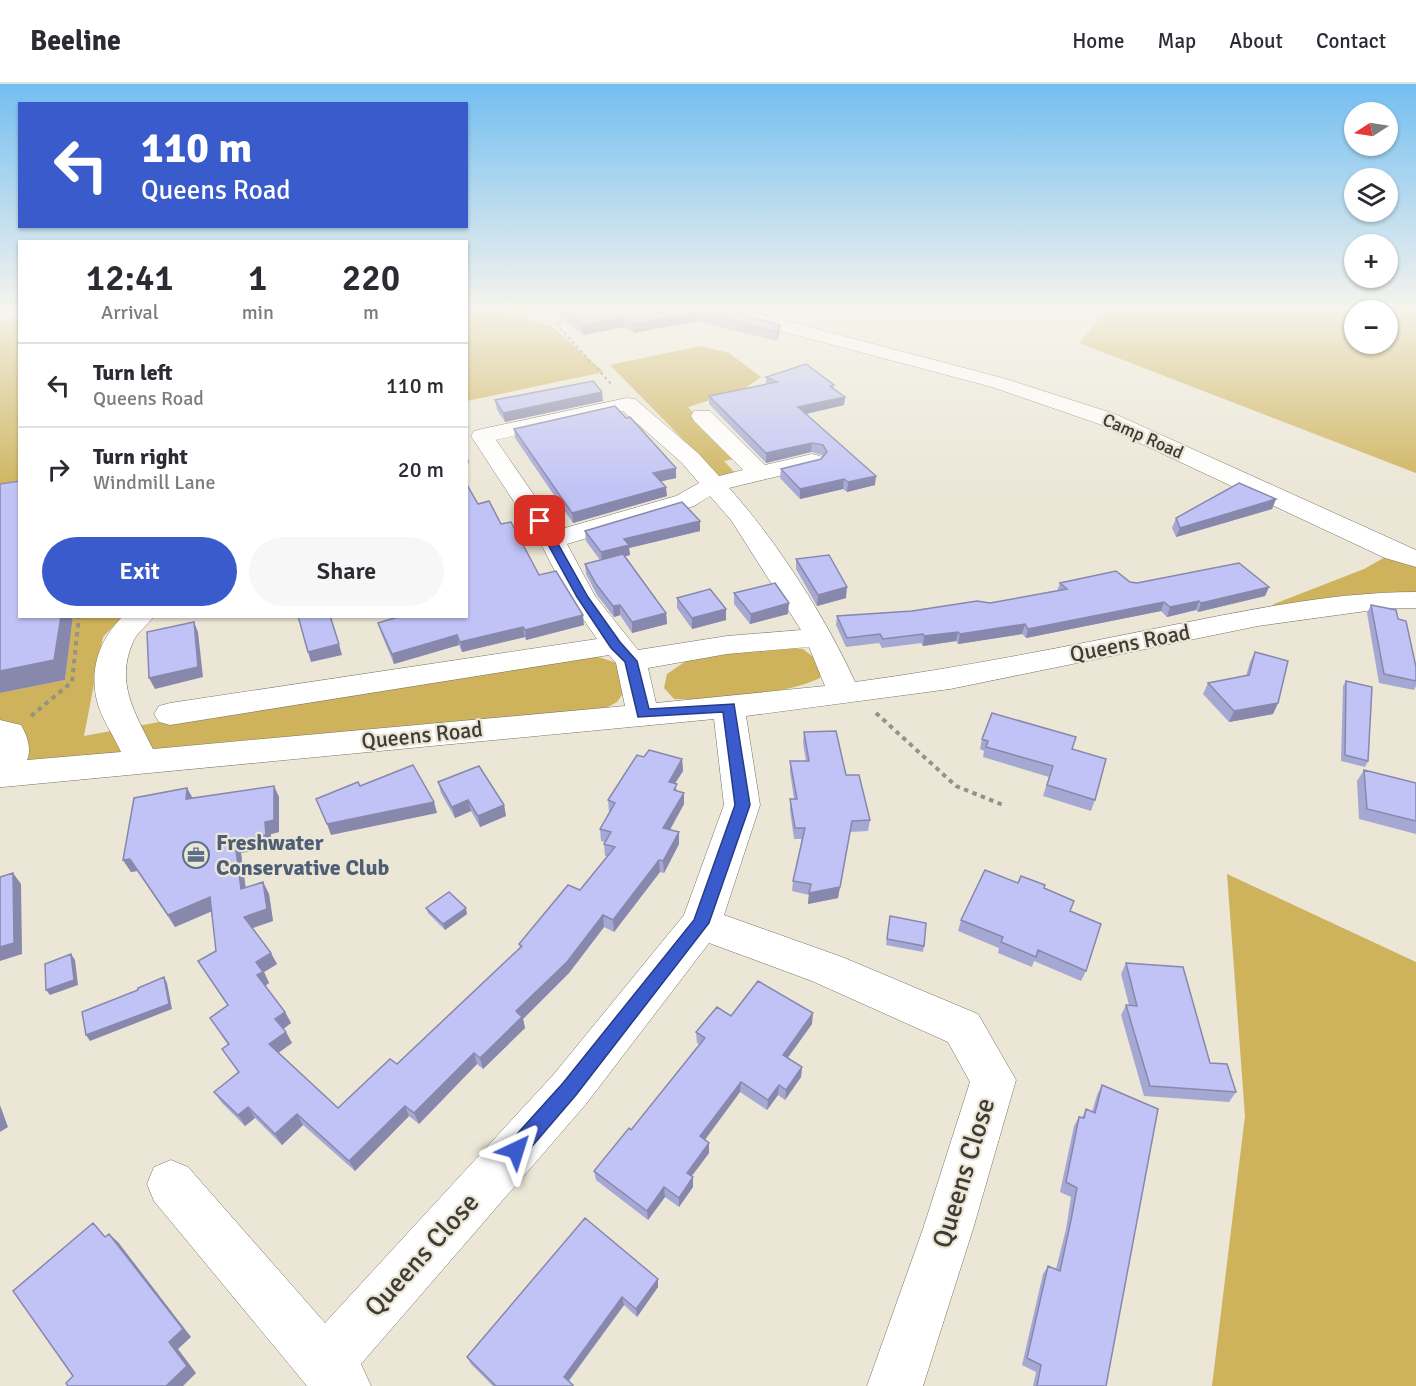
<!DOCTYPE html>
<html lang="en">
<head>
<meta charset="utf-8">
<style>
	:root { --surface:#fff; --page:#f7f7f7; --text:#2b2b33; --muted:#7c7c81; --line:#e1e1e2; --accent:#3a5bcc }
	body { margin:0; font-family:Signika,sans-serif; background:var(--page); color:var(--text); height:100vh; display:flex; flex-direction:column; font-size:22px; white-space:nowrap }
	* { box-sizing:border-box; margin:0 }
	p { font-size:20px; color:var(--muted) }
	.icon { flex:none; width:33px; height:33px; fill:none; stroke:currentColor; stroke-width:2; stroke-linecap:round; stroke-linejoin:round }
	.map { position:relative; flex:1; overflow:hidden }
	.panel { position:absolute; left:18px; top:156px; width:450px; height:378px; display:flex; flex-direction:column; background:var(--surface); border-radius:0px; box-shadow:0 2px 4px #0004 }
	.panel>* { flex:none }
	.top-card { position:absolute; left:18px; top:18px; width:450px; height:126px; border-radius:0px; box-shadow:0 2px 4px #0004; background:#3a5bcc; color:#fff; overflow:hidden }
	.needle { width:39px; rotate:258deg }
	.controls { position:absolute; left:1344px; top:18px; display:grid; gap:12px }
	.controls a { display:grid; place-items:center; width:54px; height:54px; border-radius:50%; background:var(--surface); box-shadow:0 2px 4px #0004; font-size:30px }
	.pin { position:absolute; display:grid; place-items:center; width:51px; height:51px; color:#fff; margin:-26px; border-radius:12px; box-shadow:0 3px 9px #0006 }
	.me { position:absolute; width:66px; margin:-33px; rotate:41deg; stroke-linejoin:round; filter:drop-shadow(0 0 4px #0008) }
	.turn { display:flex; align-items:center; gap:21px; height:126px; padding:0 24px; font-size:27px }
	.turn .icon { width:78px; height:78px; stroke-width:2.5 }
	.turn b { display:block; font-size:42px; line-height:51px }
	.eta { display:flex; justify-content:space-evenly; align-items:center; height:102px; text-align:center }
	.eta b { font-size:36px; font-weight:600; line-height:42px }
	.cta { display:flex; gap:12px; margin-top:auto; padding:12px 24px }
	.cta a { flex:1; height:69px; border-radius:36px; background:var(--accent); color:#fff; font-size:24px; font-weight:600; line-height:69px; text-align:center }
	.cta a+a { background:var(--page); color:var(--text) }
	ul { padding:0; list-style:none }
	li { display:flex; align-items:center; gap:18px; height:84px; padding:0 24px; border-top:2px solid var(--line) }
	li div { flex:1 }
	li b { display:block; font-size:22px }
	li em { font-style:normal }
	header { display:flex; align-items:center; gap:36px; box-sizing:border-box; height:84px; padding:0 30px; background:var(--surface); border-bottom:2px solid var(--line) }
	header strong { font-size:28px }
	nav { display:flex; gap:33px; margin-inline-start:auto; font-size:21px }
	.map>svg:first-child { display:block }
</style>
</head>
<body>
<header>
<strong>Beeline</strong>
<nav><a>Home</a><a>Map</a><a>About</a><a>Contact</a></nav>
</header>
<div class="map">
<svg width="1416" height="1302" viewBox="0 0 1416 1302">
	<rect width="100%" height="100%" fill="#ebe6d6"/>
	<!-- green -->
	<path fill="#ceb35c" fill-rule="evenodd" d="M467,225H494L551,242L604,288L467,317Z
		M1109,225H1416V389L1079,259ZM1388,226V260H1354V226Z
		M19,234V416L0,419V237Z
		M700,262L729,269L761,293L744,305L688,323L739,374L724,377L737,391L722,395L610,281Z
		M1394,468L1416,479V513L1258,533L1274,520L1364,485Z
		M73,532L122,533L103,553L84,652L170,636L595,572L624,581L631,598L617,618L599,628L0,689V609L65,596Z
		M771,561L803,565L821,579L820,594C784,611 714,617 674,615L664,604L667,590L686,577Z
		M1227,790L1416,878V1302H1212L1245,1032Z"/>
	<g fill="none" stroke-linecap="round" stroke-linejoin="round">
		<defs>
			<path id="minor" d="M710,225H741L1006,295L1115,330L1416,466V483L1385,474L1099,340L992,303L713,229Z
				M627,314L635,315L698,369L719,392L743,386L694,337L691,332L694,327H710L765,381L812,370L820,372L824,377L820,382L729,404C777,457 826,534 855,598C960,584 1064,563 1168,542C1249,526 1333,508 1416,508V524H1388L1258,542L950,605L746,632L760,721L724,831L842,873L978,930L1016,996L973,1145L923,1302H867L923,1145L970,998L948,958L812,897L709,859L586,1020L361,1280L371,1302H307L154,1117L147,1100L154,1083L171,1076L188,1083L325,1239L554,990L684,831L724,721L714,635L3,703H0V636L21,641C27,651 32,665 27,676L121,668C114,652 101,634 97,617C89,584 100,555 123,532H154C148,541 137,548 133,558C115,599 135,629 153,665L625,622L616,579L609,571L170,641L159,638L154,630L159,622L170,619L597,555L568,513L539,456L471,352L474,347L482,345ZM623,327L682,379L699,399L676,412L558,446L496,356ZM710,412L731,436L801,546L727,552L638,566L595,512L567,460L694,422ZM809,563L825,602L656,619L648,584L727,570Z"/>
		</defs>
		<!-- minor casing -->
		<use href="#minor" stroke="#787364" stroke-width="1"/>
		<!-- path-far1 -->
		<path stroke="#949185" stroke-width="2" stroke-dasharray="3 3" stroke-linecap="butt" d="M567,235L556,240L612,301"/>
		<!-- path -->
		<path stroke="#949185" stroke-width="4" stroke-dasharray="4.5 4.5" stroke-linecap="butt" d="M876,629L956,702L1003,721
			M31,632L72,598L79,532"/>
		<!-- minor -->
		<use href="#minor" fill="#fff" fill-rule="evenodd"/>
	</g>
	<!-- wall -->
	<path fill="#a6a8d4" d="M550,225H724L780,241L779,250L777,257L696,237L634,249L624,243L583,251L552,226Z
		M766,293L834,301V305L845,313L844,321L806,330L875,401L847,408L843,405L800,415L780,394L781,385L821,375L823,373L822,371L811,368L766,379L709,320V312L766,300Z
		M495,316L603,317L505,338L497,326Z
		M514,345L676,394L661,397L667,412L573,439L515,354Z
		M1276,415L1272,425L1176,453L1172,444L1176,434Z
		M478,420L501,440L539,491L584,541L526,556L525,553L462,568L459,561L394,580L381,549L378,539L466,532Z
		M700,437V447L629,464L630,471L625,472L666,529L667,540L632,549L620,531L614,533L597,511L586,490L585,480L600,476L586,457L585,447Z
		M796,475L846,514L817,522L796,485Z
		M1130,498L1137,499L1269,503L1265,512L1198,528L1196,526L1167,533L1161,527L1026,554L1022,550L958,560L956,557L923,562L921,559L882,564L879,559L846,563L836,541L837,532L912,527L990,519L1057,507L1060,499Z
		M734,509L788,530L750,540L734,520Z
		M677,514L726,525V536L692,545L677,524Z
		M1371,521L1398,535L1416,583V602L1414,606L1379,599L1367,529Z
		M1255,568L1278,619L1273,630L1229,638L1203,610L1208,599L1246,592L1250,578Z
		M1346,597L1368,677L1365,683L1341,677L1343,602Z
		M804,648L846,691L870,736L868,747L850,748L838,814L808,820L809,811L792,807L793,797L802,755H794L790,726V715H794L790,688V677H806L803,659Z
		M982,655L1072,665L1095,716L1091,727L1043,712L1049,693L983,673L984,667L980,665Z
		M644,673L682,675L683,687L675,699L677,707L684,720L670,746L679,748V760L664,789L660,788L614,848L604,843L569,889L523,935L525,944L483,985L477,980L419,1040L409,1032L355,1087L303,1041L282,1061L255,1034L245,1042L222,1019L214,1008L238,988L222,965L228,961L210,934L228,922L198,877L216,867L212,827L175,843L137,787L131,788L123,776L187,704L193,714L274,702L279,713V748L271,750V763L241,769L246,804L263,798L269,810L273,837L252,844L277,880L264,888L269,899L265,902L285,928L291,939L283,945L292,959L278,969L338,1024L397,980L520,864L519,860L580,806L608,772H605L604,760L605,758L601,757L600,745L609,728L608,716Z
		M1364,686L1416,699V750L1359,735L1357,697Z
		M438,698L504,721L506,732L480,743L471,727L455,734L441,709Z
		M1044,804L1070,827L1086,887L1081,897L1034,877L1032,883L998,869L999,864L958,847L961,836Z
		M426,824L467,830L445,846L428,829Z
		M890,832L924,862L923,868L886,861Z
		M1126,879L1210,979L1236,1008L1229,1018L1144,1012L1121,931L1126,921H1129L1121,890Z
		M731,932L812,940L788,974L802,983L801,993L785,1016L778,1011L767,1026L740,1008L705,1056L709,1069L692,1092L693,1093V1103L679,1123L665,1113L648,1136L596,1096L594,1087L631,1046L699,960L697,959L696,948Z
		M1102,1001L1106,1302H1033L1036,1288L1022,1281L1043,1190L1048,1182L1056,1185L1066,1145L1071,1113L1060,1108L1074,1042L1079,1033L1082,1034L1086,1025L1092,1028L1097,1011Z
		M585,1134L658,1203L637,1233L624,1221L569,1297L573,1302H493L471,1280L467,1273Z"/>
	<!-- shaded-wall -->
	<path fill="#8788ac" d="M696,228V237L634,249V240Z
		M623,233L624,243L583,251V242Z
		M780,241L779,250L777,257V248Z
		M602,308L603,317L505,338L503,329Z
		M845,313L844,321L797,332L798,323Z
		M812,359L811,368L766,379V369Z
		M466,363L469,379L466,380Z
		M676,384V394L654,399L653,389Z
		M876,392L875,401L847,408L848,398Z
		M844,395L843,405L800,415V405Z
		M666,403L667,412L573,439L572,429Z
		M1276,415L1272,425L1176,453L1180,444Z
		M700,437V447L629,464L630,471L602,478L601,468L624,455Z
		M847,503L846,514L817,522L818,511Z
		M1269,503L1265,512L1198,528L1201,519Z
		M1199,517L1196,526L1167,533L1170,523Z
		M1164,518L1161,527L1026,554L1028,545Z
		M789,519L788,530L750,540L751,530Z
		M620,521V531L614,533L613,522Z
		M726,525V536L692,545V534Z
		M666,529L667,540L632,549V538Z
		M583,531L584,541L526,556L525,546Z
		M61,532H73L65,596L0,609V587Z
		M194,538L198,548L203,593L155,605L149,594Z
		M1025,540L1022,550L958,560L960,550Z
		M523,543L525,553L462,568L460,558Z
		M958,548L956,557L923,562L924,552Z
		M457,551L459,561L394,580L392,570Z
		M339,560L342,571L311,578L308,568Z
		M1278,619L1273,630L1229,638L1234,627Z
		M682,675L683,687L669,709V698Z
		M274,702L279,713V748L271,750V763L241,769L247,817L241,805L235,758L265,738Z
		M187,704L193,716L186,715Z
		M684,709V720L664,756L663,744Z
		M468,716L471,727L455,734L452,723Z
		M434,718L437,729L331,751L327,740Z
		M504,721L506,732L480,743L478,732Z
		M679,748V760L664,789L663,777Z
		M850,748L838,814L808,820L809,809Z
		M130,775L137,787L131,788L123,776Z
		M659,776L660,788L614,848L613,836Z
		M13,789L21,800L22,870L0,877V863Z
		M263,798L269,810L273,837L250,845L244,833Z
		M210,813L217,825L175,843L168,831Z
		M466,824L467,830L445,846L443,840Z
		M603,831L604,843L569,889L523,935L525,944L483,985L480,974L516,927Z
		M271,869L277,880L264,888L269,899L263,903L257,891L256,878Z
		M71,870L75,876L78,901L50,911L46,906Z
		M164,893L167,899L172,925L90,957L86,951Z
		M285,928L291,939L282,946L275,935Z
		M813,929L812,940L782,981L783,971Z
		M286,948L292,959L275,971L269,960Z
		M474,969L477,980L419,1040L414,1029Z
		M802,983L801,993L785,1016L786,1006Z
		M741,998L740,1008L700,1062V1052Z
		M779,1001L778,1011L767,1026L768,1016Z
		M0,1021L8,1043L0,1048Z
		M405,1022L409,1032L355,1087L349,1077Z
		M248,1023L255,1034L245,1042L238,1031Z
		M297,1030L303,1041L282,1061L275,1050Z
		M709,1059V1069L687,1098V1089Z
		M693,1093V1103L679,1123V1114Z
		M664,1103L665,1113L648,1136L647,1127Z
		M109,1150L118,1158L191,1253L178,1265L196,1289L183,1302H166L169,1258Z
		M658,1195V1203L637,1233L636,1225Z
		M622,1213L624,1221L566,1300L564,1293Z"/>
	<!-- building -->
	<path fill="#c1c3f6" stroke="#8788ac" stroke-width="1.5" d="M562,225H724L780,241L777,248L696,228L634,240L623,233L583,242Z
		M806,280L834,301L830,302L845,313L798,323L876,392L848,398L844,395L800,405L781,385L821,375L827,368L823,361L812,359L766,369L709,312L777,298L766,293Z
		M593,297L602,308L503,329L495,316Z
		M615,322L626,334L630,333L676,384L653,389L666,403L572,429L514,345Z
		M20,397V532H61L54,576L0,587V400Z
		M466,399L478,420L489,417L501,440L511,438L539,491L556,487L583,531L525,546L523,543L460,558L457,551L392,570L378,539L401,532H466Z
		M1239,399L1276,415L1180,444L1176,434Z
		M682,418L700,437L624,455L629,461L601,468L585,447Z
		M623,470L666,529L632,538L620,521L613,522L596,500L585,480Z
		M829,471L847,503L818,511L796,475Z
		M1239,479L1269,503L1201,519L1199,517L1170,523L1164,518L1028,545L1025,540L960,550L958,548L924,552L923,550L883,555L880,550L847,554L837,532L912,527L977,517L990,519L1067,505L1060,499L1116,487L1130,498L1137,499Z
		M775,499L789,519L751,530L734,509Z
		M710,505L726,525L692,534L677,514Z
		M1371,521L1396,526L1398,535L1406,537L1416,583V597L1384,590Z
		M298,532H330L339,560L308,568Z
		M194,538L198,583L149,594L147,548Z
		M1255,568L1288,577L1278,619L1234,627L1208,599L1249,591Z
		M1346,597L1372,603L1368,677L1345,671Z
		M992,629L1076,653L1072,665L1106,675L1095,716L1047,701L1053,682L986,663L988,657L982,655Z
		M836,647L846,691H859L870,736L852,737L840,803L809,809L811,800L793,797L805,744H795L790,715H797L790,677H809L804,648Z
		M649,666L682,675L669,698L677,700L674,706L684,709L663,744L679,748L663,777L659,776L613,836L603,831L567,878L516,927L522,933L480,974L474,969L414,1029L405,1022L349,1077L297,1030L275,1050L248,1023L238,1031L214,1008L239,988L222,965L229,960L210,934L228,921L198,877L216,867L210,813L168,831L130,775L123,776L134,714L187,704L186,715L274,702V736L265,738L266,751L235,758L241,805L263,798L267,825L244,833L271,869L256,878L263,888L257,891L285,928L275,935L286,948L269,960L338,1024L390,975L397,980L522,862L519,860L568,801L580,806L615,763L604,760L611,748L600,745L615,719L608,716L637,671L644,673Z
		M413,681L434,718L327,740L316,715L358,698L360,702Z
		M479,682L504,721L478,732L468,716L452,723L438,698Z
		M1364,686L1416,699V737L1367,725Z
		M985,786L1018,799L1021,792L1045,801L1044,804L1074,817L1070,827L1101,840L1086,887L1038,866L1036,873L1001,858L1003,853L961,836Z
		M13,789L14,859L0,863V793Z
		M449,808L466,824L443,840L426,824Z
		M890,832L926,839L924,862L887,855Z
		M71,870L74,896L46,906L45,880Z
		M1126,879L1183,883L1210,979L1227,980L1236,1008L1150,1002L1126,921L1137,922Z
		M164,893L169,920L86,951L82,928L138,906V904Z
		M758,897L813,929L783,971L802,983L786,1006L779,1001L768,1016L741,998L700,1052L709,1059L687,1089L693,1093L679,1114L664,1103L647,1127L594,1087L629,1044L631,1046L705,954L696,948L717,923L731,932Z
		M1102,1001L1158,1025L1106,1302H1037L1041,1281L1027,1274L1048,1182L1060,1187L1071,1136L1077,1104L1066,1098L1079,1033L1084,1034L1086,1025L1095,1029Z
		M585,1134L658,1195L636,1225L622,1213L564,1293L573,1301L572,1302H496L467,1273Z
		M93,1139L105,1153L109,1150L183,1245L169,1258L187,1282L166,1302H68L66,1299L73,1292L13,1207Z"/>
	<!-- sky -->
	<linearGradient id="sky" x2="0" y2="1"><stop stop-color="#73bef1"/><stop offset="0.55" stop-color="#f6f4ed"/><stop offset="1" stop-color="#f6f4ed" stop-opacity="0"/></linearGradient>
	<rect width="1416" height="408" fill="url(#sky)"/>
	<!-- route -->
	<path fill="#3a5bcc" stroke="#263b85" stroke-width="1.5" d="M537,435H544L588,513L620,558L637,577L649,625L734,620L750,721L709,839L576,1011L523,1073L516,1076L509,1073L506,1066L509,1059L563,999L694,836L735,721L723,628L638,633L625,578L611,564L577,513L535,437Z"/>
	<!-- icons -->
	<defs>
		<symbol id="office-ring" viewBox="-11 -11 22 22"><circle r="9.5" fill="#ebe6d6" stroke="#5c6f8a" stroke-width="1.5"/><path d="M-6-3h4V-5.5h4V-3h4V5H-6ZM-1-4.5V-3h2v-1.5ZM-6 0V1H6V0Z" fill="#5c6f8a"/></symbol>
	</defs>
	<g fill-rule="evenodd">
		<use href="#office-ring" x="181" y="756" width="30" height="30"/>
	</g>
	<g text-anchor="middle" dominant-baseline="central" stroke-width="4.5" stroke-linejoin="round" paint-order="stroke">
		<!-- far-street labels -->
		<g font-size="18" fill="#3e3c35" stroke="#ebe6d6">
			<text transform="translate(1143 352) rotate(24)">Camp Road</text>
		</g>
		<!-- street labels -->
		<g font-size="22" fill="#3e3c35" stroke="#ebe6d6">
			<text transform="translate(1130 559) rotate(-11)">Queens Road</text>
			<text transform="translate(422 651) rotate(-6)">Queens Road</text>
		</g>
		<!-- service labels -->
		<g font-size="22" font-weight="bold" fill="#4e5e75" stroke="#ebe6d6" text-anchor="start">
			<text x="216" y="758">Freshwater<tspan x="216" dy="25">Conservative Club</tspan></text>
		</g>
		<!-- near-street labels -->
		<g font-size="27" fill="#3e3c35" stroke="#ebe6d6">
			<text transform="translate(964 1089) rotate(-73)">Queens Close</text>
			<text transform="translate(422 1171) rotate(-48)">Queens Close</text>
		</g>
	</g>
</svg>
<div class="controls">
<a><svg class="needle" viewBox="-14 -14 28 28"><path d="M0-13l5 13h-10z" fill="#e53935"/><path d="M0 13l5-13h-10z" fill="#7c7c81"/></svg></a>
<a><svg class="icon" aria-label="layers" viewBox="0 0 24 24"><path d="M12 4l9 5-9 5-9-5zM3 14l9 5 9-5"/></svg></a>
<a>+</a>
<a>−</a>
</div>
<div class="pin" style="left:540px;top:437px;background:#d93025"><svg class="icon" aria-label="arrive" viewBox="0 0 24 24"><path d="M6 21V4h12l-3 4 3 4H6"/></svg></div>
<svg class="me" style="left:516px;top:1066px" viewBox="-20 -20 40 40"><path d="M0-17L14 15 0 8-14 15z" fill="#3a5bcc" stroke="#fff" stroke-width="4"/></svg>
<div class="top-card">
<div class="turn"><svg class="icon" aria-label="left" viewBox="0 0 24 24"><path d="M17 20v-9H6M10 6l-5 5 5 5"/></svg><div><b>110 m</b>Queens Road</div></div>
</div>
<section class="panel">
<div class="eta">
<div><b>12:41</b><p>Arrival</p></div>
<div><b>1</b><p>min</p></div>
<div><b>220</b><p>m</p></div>
</div>
<ul>
<li><svg class="icon" aria-label="left" viewBox="0 0 24 24"><path d="M17 20v-9H6M10 6l-5 5 5 5"/></svg><div><b>Turn left</b><p>Queens Road</p></div><em>110 m</em></li>
<li><svg class="icon" aria-label="right" viewBox="0 0 24 24"><path d="M7 20v-9h11M14 6l5 5-5 5"/></svg><div><b>Turn right</b><p>Windmill Lane</p></div><em>20 m</em></li>
</ul>
<div class="cta"><a>Exit</a><a>Share</a></div>
</section>
</div>
</body>
</html>
